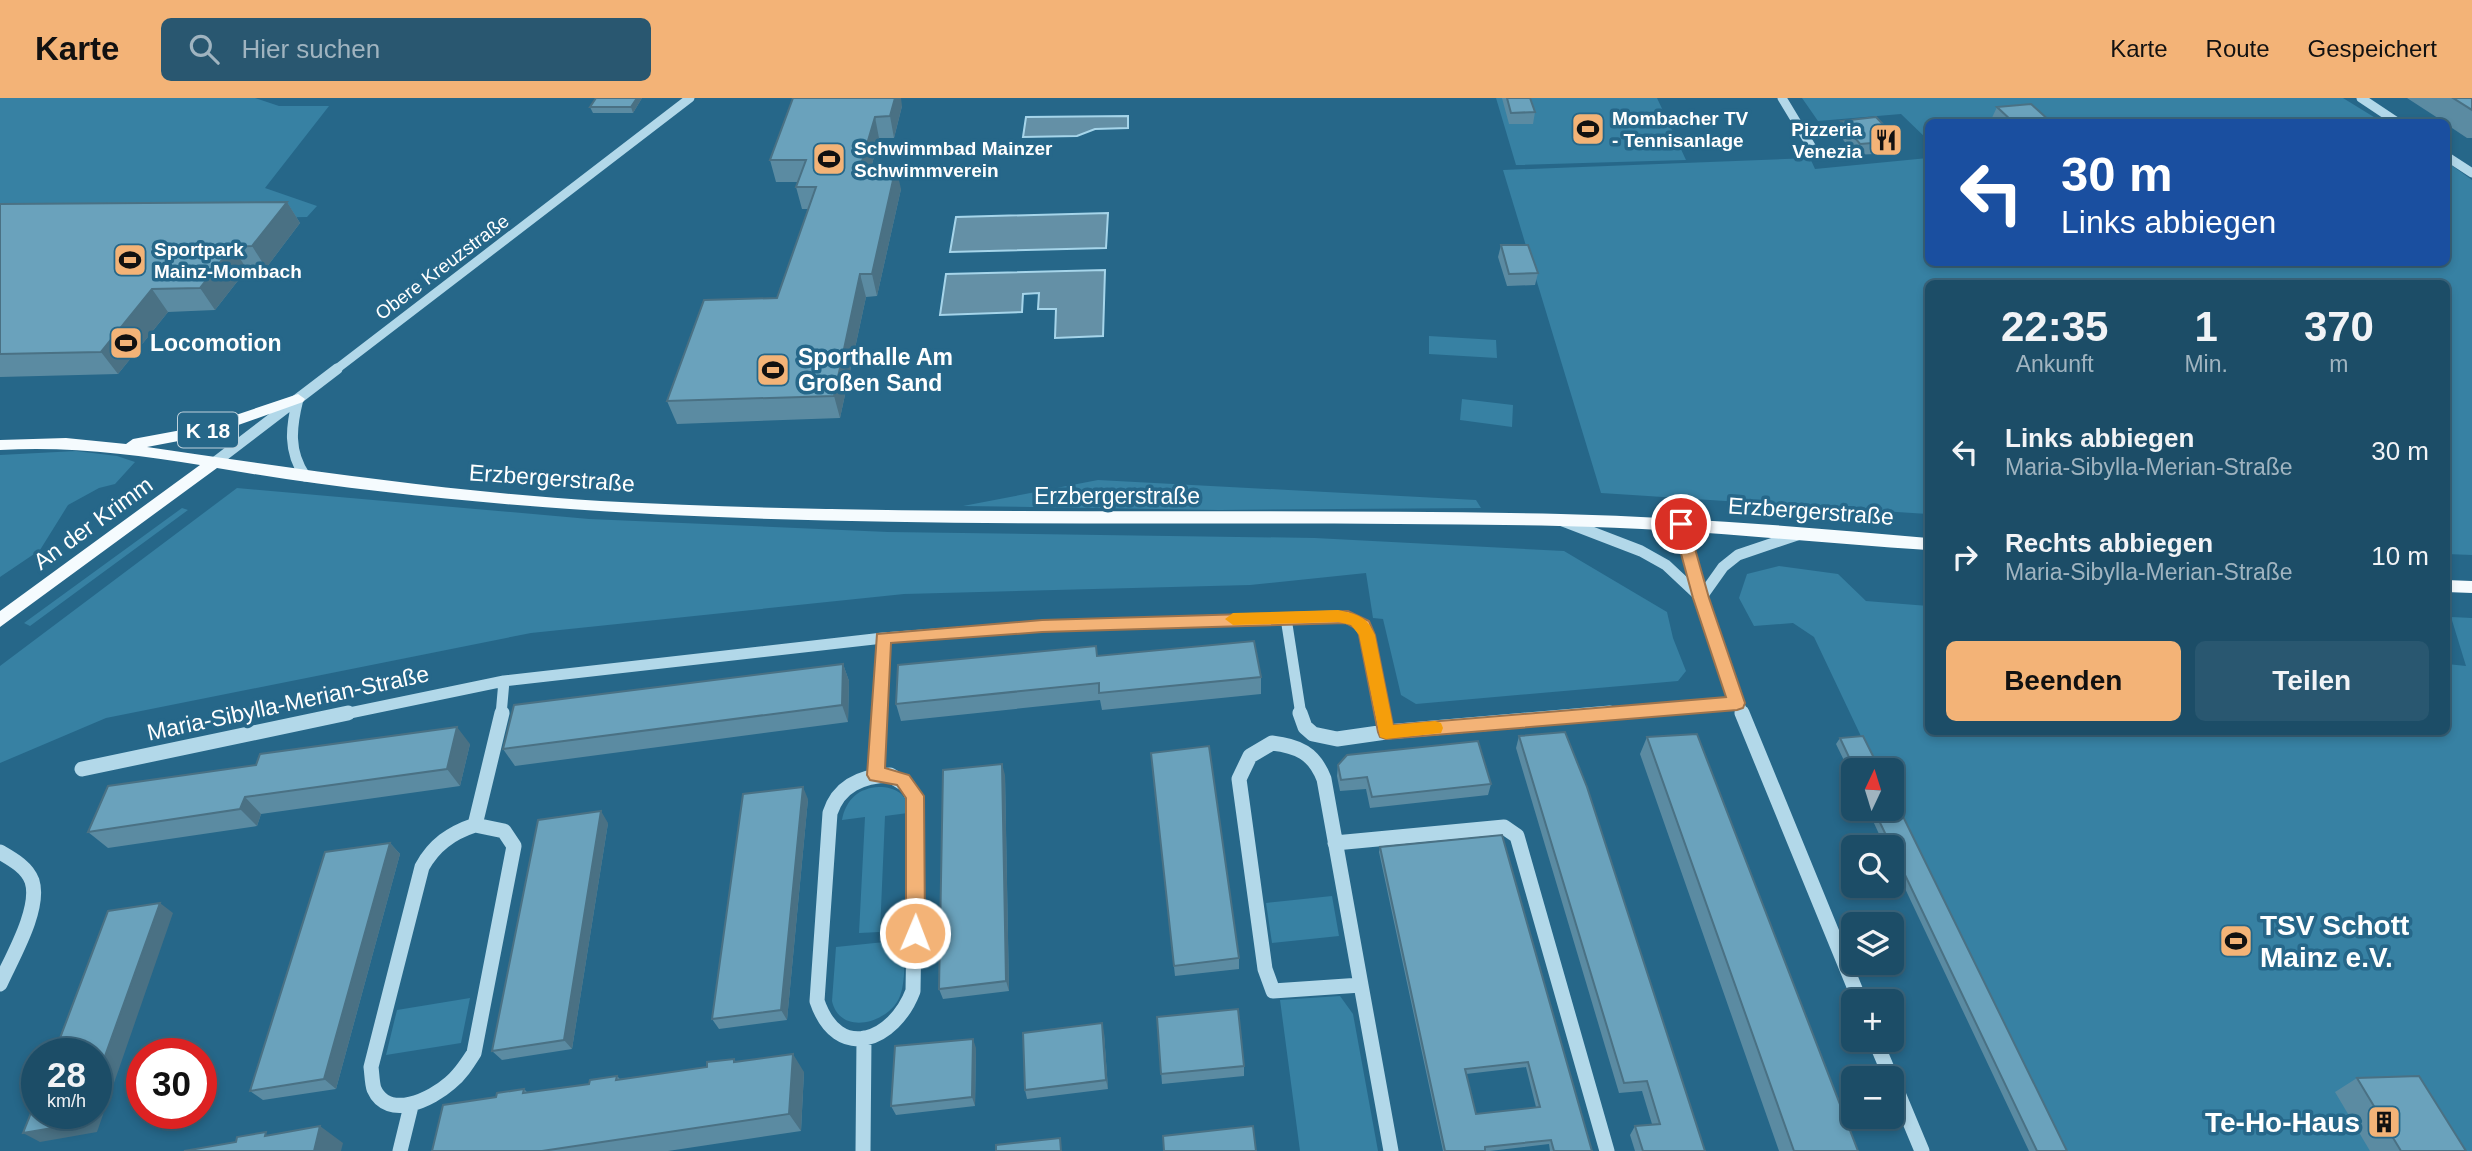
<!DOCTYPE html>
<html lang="de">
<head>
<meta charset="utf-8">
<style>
	:root { --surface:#1c4d67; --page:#295770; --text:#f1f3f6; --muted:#a0b4c0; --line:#3a647b; --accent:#f3b377 }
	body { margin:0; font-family:Helvetica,sans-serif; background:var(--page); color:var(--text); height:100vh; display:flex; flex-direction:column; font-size:26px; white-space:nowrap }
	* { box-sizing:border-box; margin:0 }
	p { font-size:23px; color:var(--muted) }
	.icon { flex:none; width:38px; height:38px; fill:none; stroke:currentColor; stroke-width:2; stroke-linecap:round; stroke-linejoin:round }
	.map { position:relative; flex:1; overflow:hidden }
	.drawer { position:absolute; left:1925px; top:182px; width:525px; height:455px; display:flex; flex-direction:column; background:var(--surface); border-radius:10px; box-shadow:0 4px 10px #0003,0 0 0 2px var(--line) }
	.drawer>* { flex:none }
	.hud { position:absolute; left:1925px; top:21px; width:525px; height:147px; border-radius:10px; box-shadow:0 4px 10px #0003,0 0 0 2px var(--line); background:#1a4fa0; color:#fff; overflow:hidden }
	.needle { width:46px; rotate:4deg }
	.tools { position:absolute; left:1841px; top:660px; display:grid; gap:14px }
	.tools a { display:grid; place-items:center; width:63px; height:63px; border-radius:10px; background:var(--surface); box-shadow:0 4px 10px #0003,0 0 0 2px var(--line); font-size:35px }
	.speed { position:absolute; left:21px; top:940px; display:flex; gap:14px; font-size:35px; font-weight:700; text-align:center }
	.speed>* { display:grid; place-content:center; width:91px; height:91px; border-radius:50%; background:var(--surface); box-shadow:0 4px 10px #0003,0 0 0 2px var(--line); line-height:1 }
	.speed small { font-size:18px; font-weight:400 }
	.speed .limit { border:10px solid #d22; background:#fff; color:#111 }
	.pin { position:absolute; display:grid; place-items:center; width:60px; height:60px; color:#fff; margin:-30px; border:4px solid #fff; border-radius:50%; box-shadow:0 2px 7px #0007 }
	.me { position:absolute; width:77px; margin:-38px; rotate:1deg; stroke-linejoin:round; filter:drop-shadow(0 0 5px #0008) }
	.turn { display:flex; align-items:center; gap:24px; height:147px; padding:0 21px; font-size:32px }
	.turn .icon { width:91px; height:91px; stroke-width:2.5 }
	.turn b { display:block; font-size:49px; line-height:60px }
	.eta { display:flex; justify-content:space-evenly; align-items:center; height:119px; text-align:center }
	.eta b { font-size:42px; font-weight:600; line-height:49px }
	.button { display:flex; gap:14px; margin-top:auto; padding:14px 21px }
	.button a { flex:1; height:80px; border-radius:10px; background:var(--accent); color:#111; font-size:28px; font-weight:600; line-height:80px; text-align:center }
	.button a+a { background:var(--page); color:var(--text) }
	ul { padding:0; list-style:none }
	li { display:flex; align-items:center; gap:21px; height:105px; padding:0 21px }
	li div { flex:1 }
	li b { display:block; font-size:26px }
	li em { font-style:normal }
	header { display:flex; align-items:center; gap:42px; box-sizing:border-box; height:98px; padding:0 35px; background:var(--accent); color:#111 }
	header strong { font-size:33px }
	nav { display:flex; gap:38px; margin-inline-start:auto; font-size:24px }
	.search { width:490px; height:63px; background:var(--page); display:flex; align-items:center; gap:18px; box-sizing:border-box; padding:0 24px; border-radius:10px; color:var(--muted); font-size:26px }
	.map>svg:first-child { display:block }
</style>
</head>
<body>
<header>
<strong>Karte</strong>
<div class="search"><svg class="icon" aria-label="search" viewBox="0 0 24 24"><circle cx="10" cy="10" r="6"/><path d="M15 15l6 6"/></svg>Hier suchen</div>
<nav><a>Karte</a><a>Route</a><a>Gespeichert</a></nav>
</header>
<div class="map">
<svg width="2472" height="1053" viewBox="0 0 2472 1053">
	<rect width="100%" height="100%" fill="#266789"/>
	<!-- green -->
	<path fill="#3781a3" d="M0,0H255L279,8H329L265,90L317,108L307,119L0,125Z
		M1496,0H1657L1686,62L1516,67Z
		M1802,0H2343L2382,24H1928V42L1901,16L1818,23Z
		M1810,60L1815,71L1928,60V164H2446L2447,64L2472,82V457L2447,456L2446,186H1928V416L1601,395L1503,72Z
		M1429,238L1496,242L1497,260L1429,256Z
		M1462,301L1513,307L1512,329L1460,322Z
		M76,353L117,358L135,364L115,386L99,390L68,407L40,452L0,479V357Z
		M1098,382L1476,402L1481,410L1219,412L963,408Z
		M237,390L589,421L888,434L1315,440L1564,453L1667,514L1673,540L1686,573L1678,583L1416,606L1401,597L1383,521L1373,520L1366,475L1250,487L904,496L531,535L106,620L0,665V568Z
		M182,410L188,412L30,528L24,525Z
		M1779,468L1838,476L1866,503L1928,508V634H2446L2447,566L2466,568L2451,519L2472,520V1053H2063L1892,702V672H1877L1814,539L1793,525L1754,528L1739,500L1747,476Z
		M879,689C896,689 909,697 908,715L885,718L880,834L859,835L865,719L842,722C846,701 859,690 879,689Z
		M1332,798L1339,838L1272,845L1266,805Z
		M904,842C904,859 906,882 900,898C890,925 840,939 832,903L836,849Z
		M1340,898L1353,916L1378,1053H1300L1280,902Z
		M470,900L461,945L386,957L397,912Z"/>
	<!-- water -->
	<path fill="#6490a6" stroke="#a6d5ea" stroke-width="2" d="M1128,18V30L1095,31L1077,38L1023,39L1026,19Z
		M1108,115L1106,150L950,154L956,119Z
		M1105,172L1103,238L1055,240L1056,211H1038L1039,195L1023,196L1022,214L940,217L946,176Z"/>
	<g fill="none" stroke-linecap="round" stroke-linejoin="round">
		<!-- minor-far2 -->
		<path stroke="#b2d8e9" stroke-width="9" d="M1782,0L1811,48
			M2361,0L2397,24
			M2446,58L2472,75
			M334,273L690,0"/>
		<!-- minor-far1 -->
		<path stroke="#b2d8e9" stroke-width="11" d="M298,301C291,329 288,353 305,378
			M214,365L337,271
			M1563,423L1641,453L1666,467L1698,497
			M1681,426L1718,548L1743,617
			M1701,500L1723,469L1738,457L1800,436
			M1286,520L1301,617
			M340,617L504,583L883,540L1042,528L1338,518L1355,523L1367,537L1383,617
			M501,617L504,583
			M879,617L883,540
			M1589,617L1737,605"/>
		<!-- minor -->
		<path stroke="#b2d8e9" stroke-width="15" d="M1300,615L1305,629L1313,636L1337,641L1386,634L1610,615
			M1382,615L1386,634
			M1742,615L1860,903
			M1272,645C1298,648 1314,655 1324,681L1361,887L1273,893L1265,871L1239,681L1250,658Z
			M82,671L348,615
			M876,677L879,615
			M890,677L908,688L916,707L913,893C894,943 838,965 817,903L830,715C839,687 862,678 890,677Z
			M475,727L504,733L514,748L474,955C467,966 460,977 450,985C432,1001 388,1023 374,991C372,985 372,976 371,969L422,769C434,747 451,735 475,727Z
			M475,727L502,615
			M1335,745L1504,729L1517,738L1607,1053
			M0,754C12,761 27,769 32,783C41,811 11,861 0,886
			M1361,887L1391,1053
			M1875,942L1891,980
			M1892,981L1922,1053
			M400,1053L411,1008
			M863,1053L864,940"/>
		<!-- major -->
		<path fill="#f5fbfe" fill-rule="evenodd" d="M298,296L305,301L303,304L210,337L147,349C298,371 449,394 601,403C921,420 1241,409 1561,416C1684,419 1806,429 1928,440V452C1805,444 1682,430 1559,428C1111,418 661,446 217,370L0,529V513L200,367C133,356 68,348 0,352V342L66,340L126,346L133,341L203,328Z
			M2446,482L2472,483V495L2446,494Z"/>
	</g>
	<!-- wall -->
	<path fill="#5b8ba2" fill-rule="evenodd" d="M642,0L633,15H593L590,9Z
		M793,0L902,8L894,40H879L871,70L901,91L877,198L866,199L840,320L677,326L667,303L777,200L808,111H802L796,89L798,84H776L770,62Z
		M1502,0H1530L1535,14L1533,26H1509Z
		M2407,0H2472V40H2467L2446,26V24H2444Z
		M1997,9L2051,24H1990Z
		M1841,23L1899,43L1894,55L1855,57L1837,34Z
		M287,104L300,125L266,170L247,171L215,212L168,214L118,276L0,279V106Z
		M1501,147L1538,175L1535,187L1507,188L1498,159Z
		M1097,558L1261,579V596L1102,612L1100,602L901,623L896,606Z
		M843,566L849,583L848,624L515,668L503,651Z
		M1519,638L1705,1053H1635L1630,1037L1635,1028L1652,1026L1642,993L1619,995L1516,650Z
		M1647,639L1858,1053H1779L1640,656Z
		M1840,640L1880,672H1853V681L1836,646Z
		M470,646L460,688L261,716L257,728L108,750L88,734Z
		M1151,655L1239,860V871L1175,878Z
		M1338,667L1491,686L1488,697L1370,710L1366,691L1340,693L1337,678Z
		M1005,677L1009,893L943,901L939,891Z
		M808,701L787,922L719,931L712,921Z
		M1867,710H1892L2067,1053H2029L1892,763V749H1885Z
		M608,725L572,951L502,962L492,953Z
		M390,745L400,756L336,991L263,1002L250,993Z
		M1380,749L1592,1053H1550L1549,1046L1490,1053H1443L1379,754ZM1526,969L1536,1009L1476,1016L1466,976Z
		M1157,919L1244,968V978L1162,986Z
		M1104,935L1108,991L1027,1001L1025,992Z
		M976,950L975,1008L896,1017L891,1008Z
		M734,961L736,964L804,974L801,1033L668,1053H432L496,999L524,991L528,995L589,986L617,978L620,981L707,969Z
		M2357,980L2466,1053H2370L2335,994Z"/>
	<!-- shaded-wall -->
	<path fill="#4a7184" d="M637,0H642L633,15L631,9Z
		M895,0H901L902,8L894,40L890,18Z
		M875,19L879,40L865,92L860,70Z
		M896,69L901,91L877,198L872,176Z
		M287,104L300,125L266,170L252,148Z
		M232,149L247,171L215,212L200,190Z
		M860,176L866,199L840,320L834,298Z
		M152,191L168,214L118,276L101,254Z
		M843,566L849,583L848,624L842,607Z
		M457,629L470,646L460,688L447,671Z
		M1002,666L1005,677L1009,893L1006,883Z
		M803,689L808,701L787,922L781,912Z
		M245,699L261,716L257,728L240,711Z
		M601,713L608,725L572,951L564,942Z
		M390,745L400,756L336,991L324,981Z
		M160,805L173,815L97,1034L40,1044L23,1035L85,1015H96V983Z
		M1102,925L1104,935L1108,991L1106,982Z
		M973,941L976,950L975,1008L972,999Z
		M793,956L804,974L801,1033L789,1016Z
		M320,1028L343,1045L341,1053H314Z"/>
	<!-- building -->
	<path fill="#6aa2bc" stroke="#4a7184" stroke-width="2" fill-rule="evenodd" d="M596,0H637L631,9H590Z
		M793,0H895L890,18L875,19L860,70L896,69L872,176H860L834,298L667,303L704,202L777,200L816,89H796L806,62H770Z
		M1507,0H1530L1535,14L1511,15Z
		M2453,0H2472V12Z
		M2031,6L2051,24H2013L1997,9Z
		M1876,19L1899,43L1860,46L1841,23Z
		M287,104L252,148L232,149L200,190L152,191L101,254L0,256V106Z
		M1501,147H1528L1538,175L1509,176Z
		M1254,543L1261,579L1099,595V585L896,606L898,567L1096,548L1097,558Z
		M843,566L842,607L503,651L514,607Z
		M457,629L447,671L245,699L240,711L88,734L108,688L256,667L260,656Z
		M1565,634L1587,689L1705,1053H1643L1635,1028L1660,1026L1647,983L1624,985L1519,638Z
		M1697,636L1858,1053H1794L1647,639Z
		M1863,638L1880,672H1855L1840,640Z
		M1478,643L1491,686L1372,699L1367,679L1341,682L1338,667L1347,657Z
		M1209,648L1239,860L1174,868L1151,655Z
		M1002,666L1006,883L939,891L943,672Z
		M803,689L781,912L712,921L743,696Z
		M1892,696L2067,1053H2037L1873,710H1892Z
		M601,713L564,942L492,953L538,722Z
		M1502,737L1592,1053H1554L1551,1042L1485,1049V1053H1445L1380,749ZM1528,964L1540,1009L1476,1016L1465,971Z
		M390,745L324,981L250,993L325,754Z
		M160,805L123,908L96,983V956H54L108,813Z
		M1238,911L1244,968L1161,976L1157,919Z
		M1102,925L1106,982L1025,992L1023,935Z
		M973,941L972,999L891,1008L895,948Z
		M793,956L789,1016L542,1053H432L443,1007L496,999L497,995L524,991L523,995L589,986L590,982L617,978L616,982L707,969V964L734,961V964Z
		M2419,978L2466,1053H2401L2357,980Z
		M37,1000V1015H85L82,1025L23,1035Z
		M320,1028L314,1053H184L236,1044L237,1039L266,1034L265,1038Z
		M1253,1028L1256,1053H1164L1163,1038Z
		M1060,1040L1061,1053H996V1047Z"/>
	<!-- route -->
	<path fill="#f3b377" stroke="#9e744d" stroke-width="2" d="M1681,421L1688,426L1709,500L1745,605L1743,610L1737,612L1386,641L1380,639L1378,634L1359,537L1357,531L1346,525L1042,534L891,545L885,670L909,677L924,698L925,835L922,841L915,844L908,841L906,835V700L897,687L870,682L867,677L877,536L1042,522L1348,513L1369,523L1375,537L1393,627L1726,599L1693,500L1673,426Z"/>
	<!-- slow -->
	<path fill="#f59e0b" d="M1338,512C1357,516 1367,518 1375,537L1393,627L1435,623L1441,625L1443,630L1441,635L1386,641L1380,639L1359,537L1351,527L1338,524L1233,527L1225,521L1233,515Z"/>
	<!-- icons -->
	<defs>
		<symbol id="stadium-square" viewBox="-11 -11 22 22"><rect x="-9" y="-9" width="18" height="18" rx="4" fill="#f3b377" stroke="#266789"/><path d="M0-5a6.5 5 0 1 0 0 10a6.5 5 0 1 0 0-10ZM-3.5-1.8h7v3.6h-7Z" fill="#111"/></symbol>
		<symbol id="restaurant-square" viewBox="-11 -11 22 22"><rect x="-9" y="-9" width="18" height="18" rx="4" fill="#f3b377" stroke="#266789"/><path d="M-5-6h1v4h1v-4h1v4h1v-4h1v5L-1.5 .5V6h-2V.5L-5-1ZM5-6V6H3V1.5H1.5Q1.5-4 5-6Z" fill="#111"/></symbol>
		<symbol id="building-square" viewBox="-11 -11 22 22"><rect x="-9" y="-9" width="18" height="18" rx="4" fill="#f3b377" stroke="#266789"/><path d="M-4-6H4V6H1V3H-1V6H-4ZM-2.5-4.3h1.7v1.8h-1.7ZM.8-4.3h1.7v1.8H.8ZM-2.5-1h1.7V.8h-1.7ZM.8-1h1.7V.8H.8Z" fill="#111"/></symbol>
	</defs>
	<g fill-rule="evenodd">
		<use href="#stadium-square" x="1569" y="12" width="38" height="38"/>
		<use href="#restaurant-square" x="1867" y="23" width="38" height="38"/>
		<use href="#stadium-square" x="810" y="42" width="38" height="38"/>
		<use href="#stadium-square" x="111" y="143" width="38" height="38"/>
		<use href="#stadium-square" x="107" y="226" width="38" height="38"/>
		<use href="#stadium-square" x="754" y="253" width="38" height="38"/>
		<use href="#stadium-square" x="2217" y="824" width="38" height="38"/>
		<use href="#building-square" x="2365" y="1005" width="38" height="38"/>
	</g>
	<g text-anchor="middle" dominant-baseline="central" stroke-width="7" stroke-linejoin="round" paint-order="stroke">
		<!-- far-poi labels -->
		<g font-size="19" font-weight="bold" fill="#fff" stroke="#266789" text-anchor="start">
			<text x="1612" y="20">Mombacher TV<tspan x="1612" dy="22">- Tennisanlage</tspan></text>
			<text x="1862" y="31" text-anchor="end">Pizzeria<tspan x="1862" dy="22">Venezia</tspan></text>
			<text x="854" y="50">Schwimmbad Mainzer<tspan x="854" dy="22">Schwimmverein</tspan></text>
			<text x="154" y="151">Sportpark<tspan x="154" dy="22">Mainz-Mombach</tspan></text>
		</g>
		<!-- far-street labels -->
		<g font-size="19" fill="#fff" stroke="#266789">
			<text transform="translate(442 169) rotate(-37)">Obere Kreuzstraße</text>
		</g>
		<!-- shield labels -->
		<rect fill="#266789" stroke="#bed1dc" stroke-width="2" x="178" y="314.5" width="60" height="35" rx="5"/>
		<g font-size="21" font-weight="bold" fill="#fff">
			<text x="208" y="332">K 18</text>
		</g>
		<!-- poi labels -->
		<g font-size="23" font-weight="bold" fill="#fff" stroke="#266789" text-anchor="start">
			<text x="150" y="245">Locomotion</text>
			<text x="798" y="259">Sporthalle Am<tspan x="798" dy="26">Großen Sand</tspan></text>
		</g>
		<!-- street labels -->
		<g font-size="23" fill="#fff" stroke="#266789">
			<text transform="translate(552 380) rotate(4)">Erzbergerstraße</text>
			<text x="1117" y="398">Erzbergerstraße</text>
			<text transform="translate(1811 413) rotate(4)">Erzbergerstraße</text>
			<text transform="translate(93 425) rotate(-36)">An der Krimm</text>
			<text transform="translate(288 605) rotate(-12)">Maria-Sibylla-Merian-Straße</text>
		</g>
		<!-- near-poi labels -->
		<g font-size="28" font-weight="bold" fill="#fff" stroke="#266789" text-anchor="start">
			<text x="2260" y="827">TSV Schott<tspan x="2260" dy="32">Mainz e.V.</tspan></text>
			<text x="2360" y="1024" text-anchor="end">Te-Ho-Haus</text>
		</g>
	</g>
</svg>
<div class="tools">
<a><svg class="needle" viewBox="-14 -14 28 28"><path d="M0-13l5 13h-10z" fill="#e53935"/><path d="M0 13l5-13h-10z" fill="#a0b4c0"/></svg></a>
<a><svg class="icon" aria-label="search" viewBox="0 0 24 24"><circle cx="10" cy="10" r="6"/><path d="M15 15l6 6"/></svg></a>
<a><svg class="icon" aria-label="layers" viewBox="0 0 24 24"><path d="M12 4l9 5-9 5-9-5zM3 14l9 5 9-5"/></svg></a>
<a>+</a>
<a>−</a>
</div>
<div class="speed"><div>28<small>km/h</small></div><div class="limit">30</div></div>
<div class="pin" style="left:1681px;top:426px;background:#d93025"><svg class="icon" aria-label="arrive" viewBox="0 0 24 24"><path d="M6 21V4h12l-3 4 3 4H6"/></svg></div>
<svg class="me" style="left:915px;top:835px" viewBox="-20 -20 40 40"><circle r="17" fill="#f3b377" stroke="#fff" stroke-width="3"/><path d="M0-11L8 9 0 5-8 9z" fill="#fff"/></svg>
<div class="hud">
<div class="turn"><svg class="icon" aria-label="left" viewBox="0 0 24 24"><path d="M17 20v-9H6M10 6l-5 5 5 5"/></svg><div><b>30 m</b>Links abbiegen</div></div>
</div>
<section class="drawer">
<div class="eta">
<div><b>22:35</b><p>Ankunft</p></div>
<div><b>1</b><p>Min.</p></div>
<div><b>370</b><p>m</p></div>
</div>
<ul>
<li><svg class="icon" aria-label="left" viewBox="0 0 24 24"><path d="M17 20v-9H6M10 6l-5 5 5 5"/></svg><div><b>Links abbiegen</b><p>Maria-Sibylla-Merian-Straße</p></div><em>30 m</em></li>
<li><svg class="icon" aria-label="right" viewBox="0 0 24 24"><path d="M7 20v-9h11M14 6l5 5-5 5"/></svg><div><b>Rechts abbiegen</b><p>Maria-Sibylla-Merian-Straße</p></div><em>10 m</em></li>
</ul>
<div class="button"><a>Beenden</a><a>Teilen</a></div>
</section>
</div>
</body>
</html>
